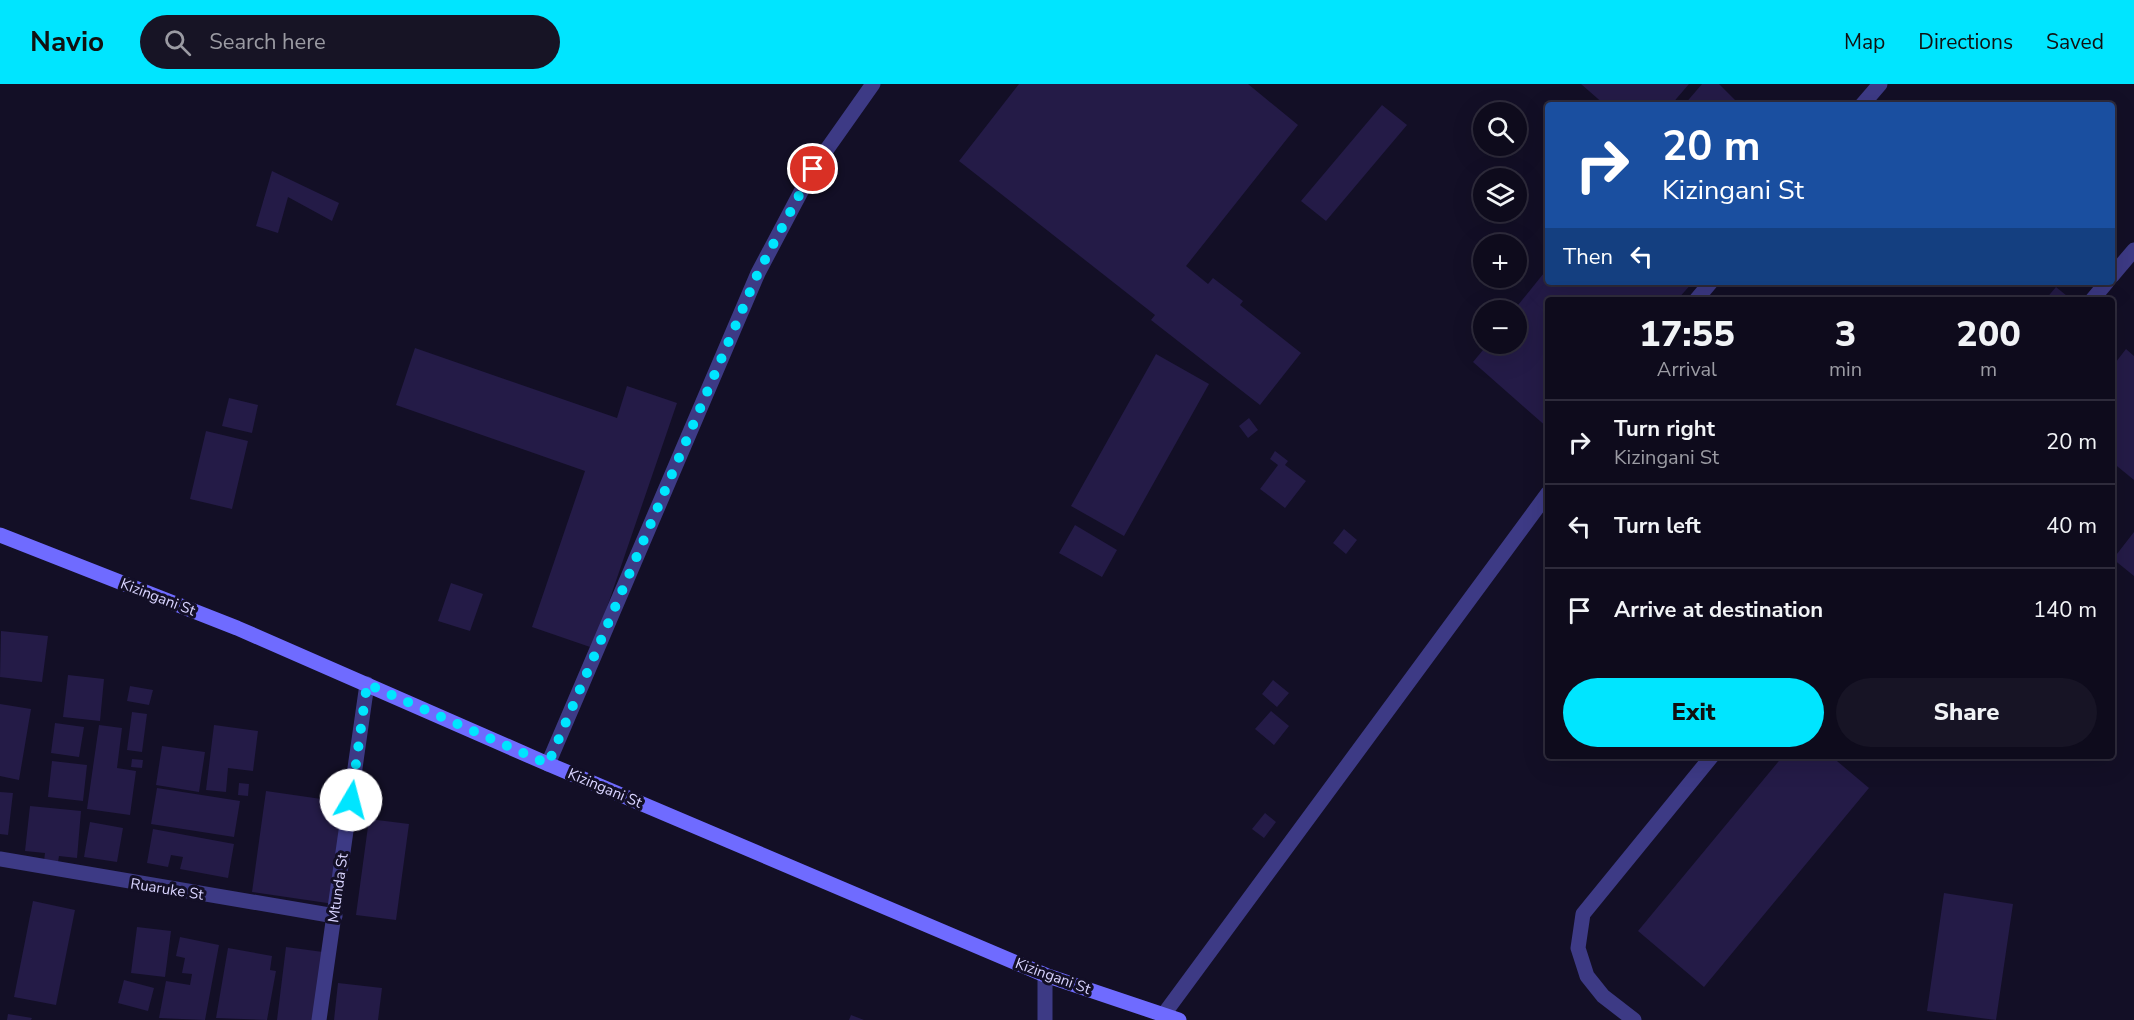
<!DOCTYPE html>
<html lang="en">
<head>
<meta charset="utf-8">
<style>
	:root { --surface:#0e0b1c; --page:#171425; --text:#f1f3f6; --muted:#9b9ba3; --line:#2e2b3b; --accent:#00e5ff }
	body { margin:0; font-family:"Nunito Sans",sans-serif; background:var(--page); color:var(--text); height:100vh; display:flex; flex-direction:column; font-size:22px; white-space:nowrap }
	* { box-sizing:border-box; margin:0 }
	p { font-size:20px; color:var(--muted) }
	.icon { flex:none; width:33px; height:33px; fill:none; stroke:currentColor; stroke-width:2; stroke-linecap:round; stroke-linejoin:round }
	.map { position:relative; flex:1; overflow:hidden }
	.panel { position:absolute; left:1545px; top:213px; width:570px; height:462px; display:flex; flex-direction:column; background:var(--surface); border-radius:6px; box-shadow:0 6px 24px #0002,0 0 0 2px var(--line) }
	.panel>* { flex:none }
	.guide { position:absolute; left:1545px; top:18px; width:570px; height:183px; border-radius:6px; box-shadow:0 6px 24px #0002,0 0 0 2px var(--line); background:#1a4fa0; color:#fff; overflow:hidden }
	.fabs { position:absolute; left:1473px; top:18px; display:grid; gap:12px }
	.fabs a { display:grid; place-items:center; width:54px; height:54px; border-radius:50%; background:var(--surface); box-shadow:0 6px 24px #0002,0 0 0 2px var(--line); font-size:30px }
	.pin { position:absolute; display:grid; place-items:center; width:51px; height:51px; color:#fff; margin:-26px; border:3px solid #fff; border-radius:50%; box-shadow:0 2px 6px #0007 }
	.me { position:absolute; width:66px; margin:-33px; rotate:8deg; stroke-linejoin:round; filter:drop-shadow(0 0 4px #0008) }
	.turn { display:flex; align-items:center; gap:21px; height:126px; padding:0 18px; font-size:27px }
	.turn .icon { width:78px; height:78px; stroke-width:2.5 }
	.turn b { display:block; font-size:42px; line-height:51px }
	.then { display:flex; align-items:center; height:57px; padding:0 18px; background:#0003; gap:12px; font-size:22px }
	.eta { display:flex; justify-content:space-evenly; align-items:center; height:102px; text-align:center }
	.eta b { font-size:36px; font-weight:800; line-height:42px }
	.cta { display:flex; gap:12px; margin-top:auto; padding:12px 18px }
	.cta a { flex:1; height:69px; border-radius:36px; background:var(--accent); color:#111; font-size:24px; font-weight:800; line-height:69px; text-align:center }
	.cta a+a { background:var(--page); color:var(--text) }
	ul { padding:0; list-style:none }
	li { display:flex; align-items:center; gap:18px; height:84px; padding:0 18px; border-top:2px solid var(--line) }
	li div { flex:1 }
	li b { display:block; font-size:22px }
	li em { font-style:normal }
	header { display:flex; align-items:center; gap:36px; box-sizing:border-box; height:84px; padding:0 30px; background:var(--accent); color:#111 }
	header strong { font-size:28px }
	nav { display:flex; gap:33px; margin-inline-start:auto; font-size:21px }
	.search { width:420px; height:54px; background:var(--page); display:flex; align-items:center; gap:15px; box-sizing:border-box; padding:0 21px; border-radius:33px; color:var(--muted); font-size:22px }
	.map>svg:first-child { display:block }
</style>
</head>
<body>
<header>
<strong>Navio</strong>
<div class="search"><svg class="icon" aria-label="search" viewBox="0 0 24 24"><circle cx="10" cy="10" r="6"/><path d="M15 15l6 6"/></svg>Search here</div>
<nav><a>Map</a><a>Directions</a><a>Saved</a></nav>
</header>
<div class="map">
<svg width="2134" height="936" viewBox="0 0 2134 936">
	<rect width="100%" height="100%" fill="#130f26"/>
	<!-- building -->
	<path fill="#241b47" d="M1019,0H1248L1298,41L1186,182L1208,200L1213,194L1243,217L1240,221L1301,269L1260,321L1151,236L1155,231L959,77Z
		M1581,0H1689L1671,21H1605Z
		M1702,0H1719L1740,21H1684Z
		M1382,21L1407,41L1326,137L1301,117Z
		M272,87L339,119L332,137L288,113L278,149L256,142Z
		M1548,184V198H1693L1677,216H1548V344L1473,278L1488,260H1516V226H1514Z
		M2056,203L2072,216H2045Z
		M415,264L617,334L627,302L677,319L593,564L532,543L585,387L396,321Z
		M2126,265L2134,272V396L2112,378V283Z
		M1156,270L1209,300L1124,452L1071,422Z
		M229,314L258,321L252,349L222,342Z
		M1249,334L1258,346L1248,354L1239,342Z
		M206,347L248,357L232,425L190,415Z
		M1275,367L1288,377L1285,381L1306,397L1285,424L1260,405L1278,381L1270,375Z
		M1075,441L1117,466L1102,493L1059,469Z
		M1344,445L1357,456L1346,470L1333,459Z
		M2134,448V492L2113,475Z
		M451,499L483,510L470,547L438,537Z
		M1,547L48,552L42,598L0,593Z
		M68,591L104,595L100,637L63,633Z
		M1273,596L1289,609L1277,623L1262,610Z
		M130,602L153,606L149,621L127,617Z
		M0,620L31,625L19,696L0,692Z
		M1271,627L1289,642L1274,661L1255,645Z
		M132,628L147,630L142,668L127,666Z
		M55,639L84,643L79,673L51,669Z
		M99,641L122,644L117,684L136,687L130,731L87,725Z
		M214,641L258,647L253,687L228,684L226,708L206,706Z
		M162,662L205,668L199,708L156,701Z
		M1783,672H1831L1869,704L1704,903L1638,847Z
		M132,675L143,676L142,684L131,683Z
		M52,677L87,681L83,717L48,713Z
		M239,699L249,700L248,712L238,711Z
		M157,704L240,717L234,753L151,740Z
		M266,707L349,719L334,820L252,808Z
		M0,708L13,709L8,751L0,750Z
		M30,722L81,727L77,774L59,772L58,778L44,777L45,769L25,767Z
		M1265,729L1276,738L1264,754L1252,745Z
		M369,735L409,740L396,836L356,831Z
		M90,738L123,744L117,778L84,773Z
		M153,745L234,760L228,794L180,785L183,773L171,771L168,783L147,779Z
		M1944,809L2013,820L1996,936L1927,927Z
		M33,817L75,826L56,921L14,913Z
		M137,843L171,847L165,893L131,889Z
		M180,853L219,861L205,936L159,934L166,897L190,901L192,890L182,889L185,874L176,872Z
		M286,863L323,868L314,936H277Z
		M228,864L272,872L270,886L276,887L267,936L216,934Z
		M124,896L154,904L148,927L118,919Z
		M338,899L382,904L378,936H334Z
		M8,930L32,934L31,936H7Z
		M851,931L864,936H849Z"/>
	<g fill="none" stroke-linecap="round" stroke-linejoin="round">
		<!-- lane -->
		<path stroke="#3d3a85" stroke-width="15" d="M1862,21L1880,0
			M2112,192L2134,166
			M1696,216L1711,198
			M2092,216L2107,198
			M548,680L758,189L813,85L873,0
			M1164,930L1548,409
			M1634,936L1603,912L1587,892L1578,864L1583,830L1712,672"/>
		<!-- street -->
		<path stroke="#3d3a85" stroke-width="15" d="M0,775L335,832
			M1045,891V936
			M319,936L367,600"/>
		<!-- secondary -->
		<path stroke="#6f6bff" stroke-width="15" d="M0,451L237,544L548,680L1045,891L1179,936"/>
	</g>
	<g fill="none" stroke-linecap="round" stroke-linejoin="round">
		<!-- route -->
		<path stroke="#00e5ff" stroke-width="10" stroke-dasharray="0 18" d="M351,716L367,600L548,680L758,189L813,85"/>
	</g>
	<g text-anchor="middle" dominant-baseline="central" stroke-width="6" stroke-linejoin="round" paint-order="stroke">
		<!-- street labels -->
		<g font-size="15" fill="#d9d4ff" stroke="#130f26">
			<text transform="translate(158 513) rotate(21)">Kizingani St</text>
			<text transform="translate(605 704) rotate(23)">Kizingani St</text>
			<text transform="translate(338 804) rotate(-82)">Mtunda St</text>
			<text transform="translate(167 805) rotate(9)">Ruaruke St</text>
			<text transform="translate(1053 892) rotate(20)">Kizingani St</text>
		</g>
	</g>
</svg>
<div class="fabs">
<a><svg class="icon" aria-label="search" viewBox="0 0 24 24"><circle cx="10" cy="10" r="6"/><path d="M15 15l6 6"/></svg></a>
<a><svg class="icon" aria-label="layers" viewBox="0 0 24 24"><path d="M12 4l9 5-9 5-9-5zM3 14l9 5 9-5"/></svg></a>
<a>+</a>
<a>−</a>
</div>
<div class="pin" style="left:813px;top:85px;background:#d93025"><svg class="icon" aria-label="arrive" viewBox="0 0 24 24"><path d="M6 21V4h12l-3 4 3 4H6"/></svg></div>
<svg class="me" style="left:351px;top:716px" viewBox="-20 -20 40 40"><circle r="19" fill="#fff"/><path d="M0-13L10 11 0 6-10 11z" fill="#00e5ff"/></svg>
<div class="guide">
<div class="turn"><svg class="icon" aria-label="right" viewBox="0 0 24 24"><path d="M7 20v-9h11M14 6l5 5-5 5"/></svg><div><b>20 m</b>Kizingani St</div></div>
<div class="then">Then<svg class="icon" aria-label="left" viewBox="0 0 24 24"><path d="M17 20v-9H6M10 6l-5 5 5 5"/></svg></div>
</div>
<section class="panel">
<div class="eta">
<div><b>17:55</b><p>Arrival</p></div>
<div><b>3</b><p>min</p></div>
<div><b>200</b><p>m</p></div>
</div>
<ul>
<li><svg class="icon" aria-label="right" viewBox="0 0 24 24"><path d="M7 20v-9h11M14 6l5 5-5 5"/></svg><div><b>Turn right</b><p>Kizingani St</p></div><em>20 m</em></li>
<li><svg class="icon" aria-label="left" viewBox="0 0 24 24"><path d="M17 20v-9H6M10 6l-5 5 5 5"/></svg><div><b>Turn left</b></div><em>40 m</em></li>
<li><svg class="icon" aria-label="arrive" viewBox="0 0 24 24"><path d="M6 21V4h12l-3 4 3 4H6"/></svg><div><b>Arrive at destination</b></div><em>140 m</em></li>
</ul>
<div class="cta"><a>Exit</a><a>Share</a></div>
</section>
</div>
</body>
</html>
